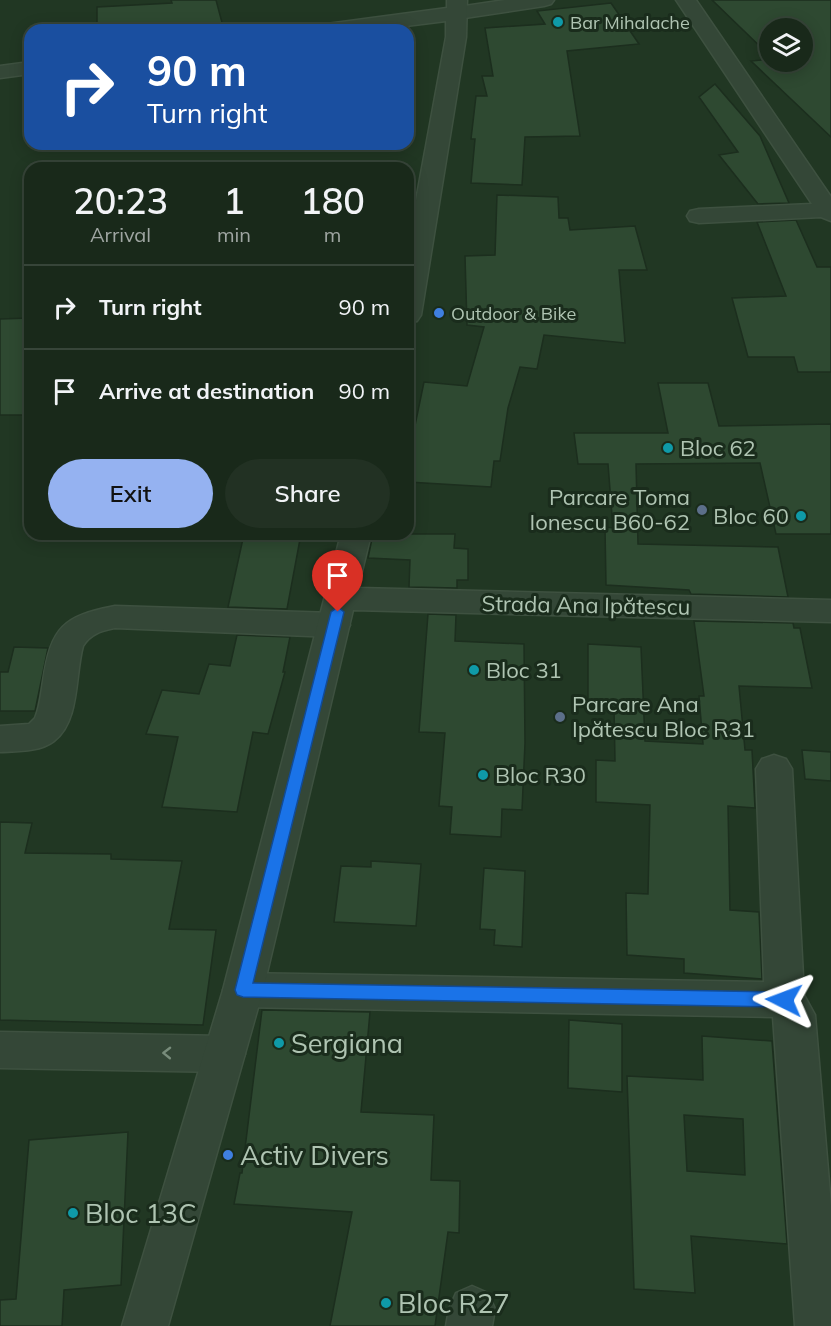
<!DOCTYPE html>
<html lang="en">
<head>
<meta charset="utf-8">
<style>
	:root { --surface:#19291a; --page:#223123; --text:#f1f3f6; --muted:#9fa6a2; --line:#374539; --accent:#95b2f1 }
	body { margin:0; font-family:Mulish,sans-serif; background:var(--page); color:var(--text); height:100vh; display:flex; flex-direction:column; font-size:22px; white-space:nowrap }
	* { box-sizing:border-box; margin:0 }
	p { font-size:20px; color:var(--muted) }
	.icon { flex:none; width:33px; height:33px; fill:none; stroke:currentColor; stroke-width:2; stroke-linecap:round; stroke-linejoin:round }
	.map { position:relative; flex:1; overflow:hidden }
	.drawer { position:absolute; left:24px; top:162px; width:390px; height:378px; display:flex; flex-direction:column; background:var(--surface); border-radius:18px; box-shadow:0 3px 15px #0003,0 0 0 2px var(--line) }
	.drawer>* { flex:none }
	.top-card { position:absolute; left:24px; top:24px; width:390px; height:126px; border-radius:18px; box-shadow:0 3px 15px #0003,0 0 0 2px var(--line); background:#1a4fa0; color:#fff; overflow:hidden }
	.buttons { position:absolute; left:759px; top:18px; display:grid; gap:12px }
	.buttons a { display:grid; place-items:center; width:54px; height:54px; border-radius:50%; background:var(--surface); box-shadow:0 3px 15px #0003,0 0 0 2px var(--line); font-size:30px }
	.pin { position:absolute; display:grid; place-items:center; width:51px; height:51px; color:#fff; margin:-62px -26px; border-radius:50% 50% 50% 0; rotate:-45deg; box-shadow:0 0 6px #0007 }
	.pin .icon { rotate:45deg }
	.me { position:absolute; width:66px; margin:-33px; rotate:273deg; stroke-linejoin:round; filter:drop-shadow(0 0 4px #0008) }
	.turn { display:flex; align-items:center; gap:21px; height:126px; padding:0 24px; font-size:27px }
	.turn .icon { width:78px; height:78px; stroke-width:2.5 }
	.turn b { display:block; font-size:42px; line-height:51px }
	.eta { display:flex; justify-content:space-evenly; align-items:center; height:102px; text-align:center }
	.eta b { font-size:36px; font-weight:600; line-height:42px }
	.cta { display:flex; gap:12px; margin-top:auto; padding:12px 24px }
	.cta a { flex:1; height:69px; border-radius:36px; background:var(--accent); color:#111; font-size:24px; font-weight:600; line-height:69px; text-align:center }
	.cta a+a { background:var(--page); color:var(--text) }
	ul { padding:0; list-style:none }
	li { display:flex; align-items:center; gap:18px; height:84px; padding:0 24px; border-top:2px solid var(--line) }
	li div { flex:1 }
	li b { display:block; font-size:22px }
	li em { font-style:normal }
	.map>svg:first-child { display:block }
</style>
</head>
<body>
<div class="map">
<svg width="831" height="1326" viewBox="0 0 831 1326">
	<rect width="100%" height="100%" fill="#213723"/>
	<!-- building -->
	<path fill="#2e4931" stroke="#1c2e1e" stroke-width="1.5" fill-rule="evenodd" d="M171,0H216L224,30H97V7L172,3Z
		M712,0H831V137L751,61L770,59V62H802V28H770V56Z
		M611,3L639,44L567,51L580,136L525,137L522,185L471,183L475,139H471L476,96H487L482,76H493L485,28L545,24L537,11Z
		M715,84L760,136L789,203L758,204L719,155L738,152L699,97Z
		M497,195L558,197L559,218H568L570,230L635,226L647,270H619L625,343L544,335L537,369L520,367L508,408L500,461H494L491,487L408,482V459L424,382L467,386L484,327L467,325L465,256L495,255Z
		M796,220L817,267H831V372H798L794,357H748L732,298L786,296L757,222Z
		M30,318V389L23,415H0V319Z
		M658,383H708L719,426L831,424V534H776L760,463L636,464L638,544L778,547L788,597L691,594L689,590L606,585L605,527L613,528L608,464H578L574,433H668Z
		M244,534H301L287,609L228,607Z
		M373,534H455L454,548L468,549V580H457V588L409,587L410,560L368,558Z
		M428,614L456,615L455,641L524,644L525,743L522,810L502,809L501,837L450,834L452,807L439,806L445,733L419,732Z
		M694,621L793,623L794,628H800L812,688L739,686L745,750H752L755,808L728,806L730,910L759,912L762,979L684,973V959L627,955L626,893L648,894L650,805L596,802V760L615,761L614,707L588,705V644L641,647L645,741L703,744L699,696H704Z
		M237,635L290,637L283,672H285L268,734L253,732L237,812L162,807L178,737L146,734L162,690L199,694L209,664L230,666Z
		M14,647L48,648L35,711H0V672H8Z
		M802,750L831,752V781L805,779Z
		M0,822L32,823L25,853L111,854V859L182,861L169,929L216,930L203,1025L0,1020Z
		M371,861L421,864L416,926L334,922L341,866L371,867Z
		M484,868L525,871L522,947L494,945L495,930L480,929Z
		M262,1010L370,1012L361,1112L434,1115L431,1180L460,1181L459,1233L448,1232L435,1326H330L352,1212L234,1204L240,1173H242Z
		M569,1020L622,1024V1092L568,1088Z
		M702,1036L772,1041L787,1244L691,1236L695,1293L634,1289L627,1076L703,1080ZM684,1115L743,1119L745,1175L687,1171Z
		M128,1132L121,1285L64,1290L62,1326H0V1300L16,1299L29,1140Z"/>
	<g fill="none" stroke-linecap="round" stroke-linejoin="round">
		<defs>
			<path id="minor" d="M505,0H554L551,4L544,6L458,19L451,17L448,13L451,9L458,7Z
				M676,0H696L831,197V221L821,217L699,223L690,221L687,216L690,211L699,209L812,204Z
				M115,606L334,613L345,617L350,625L345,633L334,637L115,628C102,631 91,633 83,646C75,674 80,722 54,741C40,752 17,751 0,752V726L29,724L35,718C40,706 41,693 43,681C51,627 63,616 115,606Z
				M774,755L786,759L792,769L804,995L815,1015L831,1206V1326H795L773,1017L243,1007L229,1002L223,990L229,978L243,973L764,982L756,769L762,759Z
				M0,1032L225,1036L239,1041L245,1054L239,1067L225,1072L0,1068Z
				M472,1286L488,1293L495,1309L492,1326H446L449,1309L456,1293Z"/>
			<path id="tertiary" d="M447,0H467L466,37L421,315L417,321L408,323V244L446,37V21L374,30H317L320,26L327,24L447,8Z
				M30,62V74L0,78V66Z
				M341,534H371L358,588L831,600V622L353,610L263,990L168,1326H122L223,990Z"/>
		</defs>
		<!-- minor casing -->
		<use href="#minor" stroke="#3e5140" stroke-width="3"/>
		<!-- tertiary casing -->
		<use href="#tertiary" stroke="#3e5140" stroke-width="3"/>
		<!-- minor -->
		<use href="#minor" fill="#344737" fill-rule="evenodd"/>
		<!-- tertiary -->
		<use href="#tertiary" fill="#344737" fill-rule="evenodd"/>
	</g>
	<!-- one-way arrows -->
	<defs><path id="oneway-chevron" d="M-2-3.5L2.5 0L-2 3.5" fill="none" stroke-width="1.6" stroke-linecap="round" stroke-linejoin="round" transform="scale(1.5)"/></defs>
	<use stroke="#788c7b" href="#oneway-chevron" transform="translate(167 1053) rotate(-179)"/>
	<!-- route -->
	<path fill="#1a73e8" stroke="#114b97" stroke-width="1.5" d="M338,607L344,612L253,983L784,992L790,994L792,1000L790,1005L784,1007L243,997L237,995L235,990L331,612Z"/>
	<!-- markers -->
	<g fill="#0f9aa8" stroke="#1a2c1c" stroke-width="2">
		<circle cx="558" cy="22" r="6"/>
		<circle cx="668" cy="448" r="6"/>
		<circle cx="801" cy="516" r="6"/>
		<circle cx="474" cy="670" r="6"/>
		<circle cx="483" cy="775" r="6"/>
		<circle cx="279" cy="1043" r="6"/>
		<circle cx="73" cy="1213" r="6"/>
		<circle cx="386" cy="1303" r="6"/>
	</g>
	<g fill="#3f7fe0" stroke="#1a2c1c" stroke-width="2">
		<circle cx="439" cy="313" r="6"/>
		<circle cx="228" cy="1155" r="6"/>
	</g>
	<g fill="#5c6f8a" stroke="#1a2c1c" stroke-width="2">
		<circle cx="702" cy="510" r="6"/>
		<circle cx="560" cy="717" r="6"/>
	</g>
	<g text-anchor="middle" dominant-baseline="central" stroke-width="6" stroke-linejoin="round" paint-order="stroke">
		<!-- far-poi labels -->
		<g font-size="18" fill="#afc4b2" stroke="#1a2c1c" text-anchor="start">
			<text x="570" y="22">Bar Mihalache</text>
			<text x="451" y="313">Outdoor &amp; Bike</text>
		</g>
		<!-- poi labels -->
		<g font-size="22" fill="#afc4b2" stroke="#1a2c1c" text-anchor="start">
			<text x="680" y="448">Bloc 62</text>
			<text x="690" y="497" text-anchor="end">Parcare Toma<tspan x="690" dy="25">Ionescu B60-62</tspan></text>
			<text x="789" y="516" text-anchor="end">Bloc 60</text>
			<text x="486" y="670">Bloc 31</text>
			<text x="572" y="704">Parcare Ana<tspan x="572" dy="25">Ipătescu Bloc R31</tspan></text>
			<text x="495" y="775">Bloc R30</text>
		</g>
		<!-- street labels -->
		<g font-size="22" fill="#afc4b2" stroke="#1a2c1c">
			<text transform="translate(586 605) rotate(1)">Strada Ana Ipătescu</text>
		</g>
		<!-- near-poi labels -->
		<g font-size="27" fill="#afc4b2" stroke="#1a2c1c" text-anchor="start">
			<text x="291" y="1043">Sergiana</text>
			<text x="240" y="1155">Activ Divers</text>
			<text x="85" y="1213">Bloc 13C</text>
			<text x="398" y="1303">Bloc R27</text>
		</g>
	</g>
</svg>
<div class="buttons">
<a><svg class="icon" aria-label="layers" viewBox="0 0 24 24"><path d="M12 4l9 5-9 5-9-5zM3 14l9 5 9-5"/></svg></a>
</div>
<div class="pin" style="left:338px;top:612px;background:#d93025"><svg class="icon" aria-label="arrive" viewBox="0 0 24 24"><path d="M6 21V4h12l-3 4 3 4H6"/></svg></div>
<svg class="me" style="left:784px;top:1000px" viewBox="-20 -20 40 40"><path d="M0-17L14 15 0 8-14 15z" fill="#1a73e8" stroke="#fff" stroke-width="4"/></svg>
<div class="top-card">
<div class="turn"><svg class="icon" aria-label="right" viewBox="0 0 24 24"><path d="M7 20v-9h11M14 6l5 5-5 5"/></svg><div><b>90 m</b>Turn right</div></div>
</div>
<section class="drawer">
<div class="eta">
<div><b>20:23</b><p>Arrival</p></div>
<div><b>1</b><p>min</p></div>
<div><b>180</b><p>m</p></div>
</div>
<ul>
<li><svg class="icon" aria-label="right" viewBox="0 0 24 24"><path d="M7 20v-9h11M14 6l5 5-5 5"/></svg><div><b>Turn right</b></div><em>90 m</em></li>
<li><svg class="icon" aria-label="arrive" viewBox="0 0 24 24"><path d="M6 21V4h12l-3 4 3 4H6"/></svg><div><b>Arrive at destination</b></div><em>90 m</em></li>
</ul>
<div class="cta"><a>Exit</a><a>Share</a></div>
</section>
</div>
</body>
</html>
